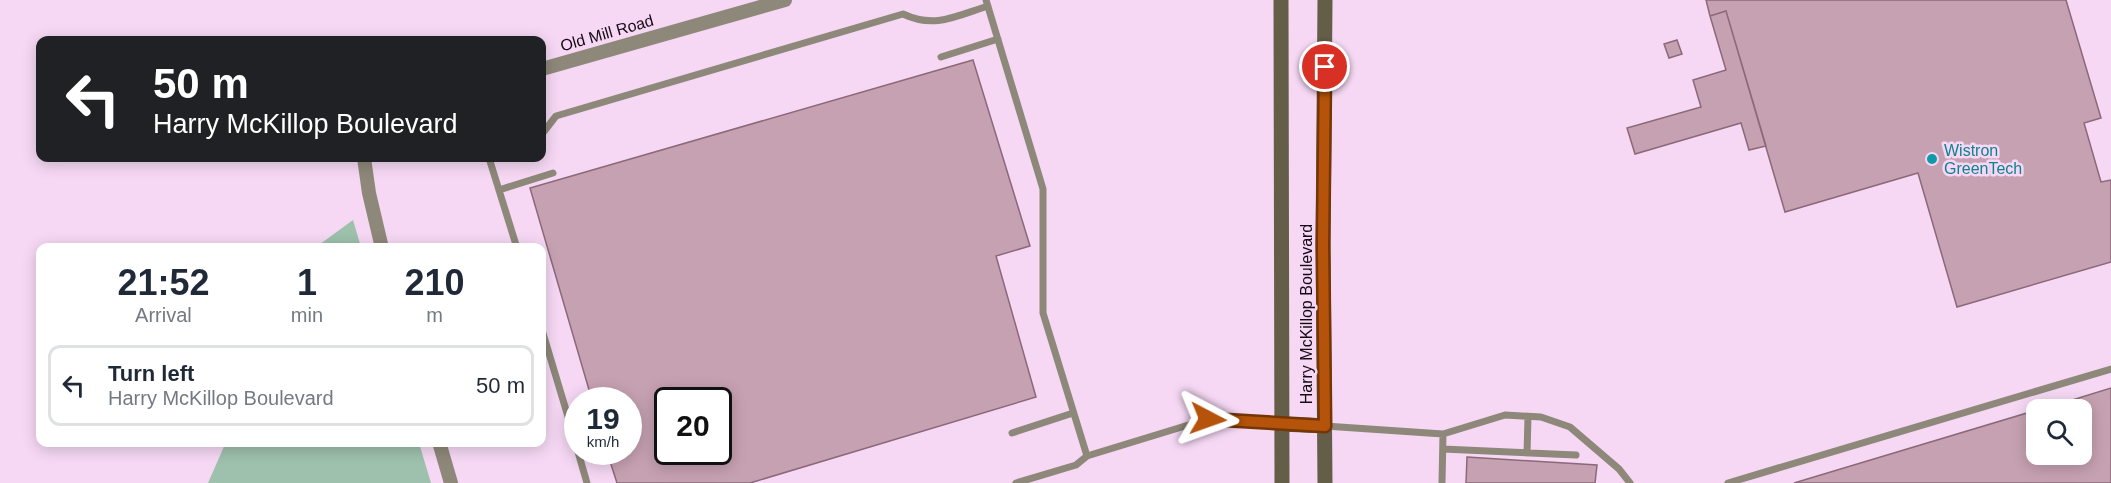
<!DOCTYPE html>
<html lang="en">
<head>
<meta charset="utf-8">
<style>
	:root { --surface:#fff; --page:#f2f2f3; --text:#1f2937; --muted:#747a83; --line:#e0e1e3 }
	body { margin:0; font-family:Helvetica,sans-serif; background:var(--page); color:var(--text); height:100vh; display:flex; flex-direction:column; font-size:22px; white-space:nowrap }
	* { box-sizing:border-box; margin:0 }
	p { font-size:20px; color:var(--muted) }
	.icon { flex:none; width:33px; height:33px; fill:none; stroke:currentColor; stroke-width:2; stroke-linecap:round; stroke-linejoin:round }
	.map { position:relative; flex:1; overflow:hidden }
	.side { position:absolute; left:36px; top:243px; width:510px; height:204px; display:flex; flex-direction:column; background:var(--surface); border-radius:12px; box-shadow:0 3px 15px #0003 }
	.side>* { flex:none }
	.hud { position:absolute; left:36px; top:36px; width:510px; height:126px; border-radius:12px; box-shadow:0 3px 15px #0003; background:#202124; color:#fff; overflow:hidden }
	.controls { position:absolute; left:2026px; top:399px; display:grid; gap:12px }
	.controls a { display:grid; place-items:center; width:66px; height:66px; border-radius:12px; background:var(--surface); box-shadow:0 3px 15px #0003; font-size:30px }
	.speed { position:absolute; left:564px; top:387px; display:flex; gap:12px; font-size:30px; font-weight:700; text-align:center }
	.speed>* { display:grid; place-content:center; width:78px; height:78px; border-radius:50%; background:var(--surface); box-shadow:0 3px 15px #0003; line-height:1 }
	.speed small { font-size:15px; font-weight:400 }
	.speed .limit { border:3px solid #111; border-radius:9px; background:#fff; color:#111 }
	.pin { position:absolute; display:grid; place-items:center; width:51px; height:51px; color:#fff; margin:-26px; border:3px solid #fff; border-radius:50%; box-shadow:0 2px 6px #0007 }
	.me { position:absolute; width:66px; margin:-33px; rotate:94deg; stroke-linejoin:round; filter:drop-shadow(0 0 4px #0008) }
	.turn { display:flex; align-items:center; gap:21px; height:126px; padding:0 18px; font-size:27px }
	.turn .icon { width:78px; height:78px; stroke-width:2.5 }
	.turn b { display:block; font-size:42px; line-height:51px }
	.eta { display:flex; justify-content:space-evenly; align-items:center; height:102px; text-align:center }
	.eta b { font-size:36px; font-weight:600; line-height:42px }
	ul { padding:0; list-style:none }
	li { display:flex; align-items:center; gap:18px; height:81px; margin:0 12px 9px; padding:0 6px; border:3px solid var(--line); border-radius:12px }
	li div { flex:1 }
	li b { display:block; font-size:22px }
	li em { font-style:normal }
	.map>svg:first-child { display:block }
</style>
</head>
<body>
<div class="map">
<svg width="2111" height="483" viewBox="0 0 2111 483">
	<rect width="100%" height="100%" fill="#f6d8f4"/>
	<!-- green -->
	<path fill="#9dc1ac" d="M353,220L361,247H316Z
		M226,442L419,443L431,483H208Z"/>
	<!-- building -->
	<path fill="#c6a1b2" stroke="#8c6979" stroke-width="1.5" fill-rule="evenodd" d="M1706,0H2066L2101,118L2084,123L2101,182L2111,180V262L1957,307L1918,173L1785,212L1726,11L1710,16Z
		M1726,11L1766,146L1749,150L1741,123L1635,154L1627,128L1701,107L1693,80L1726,70L1710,16Z
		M1677,40L1682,54L1669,58L1664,44Z
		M973,60L1030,246L996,256L1036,397L750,483H617L607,452H628V400H592L530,188ZM668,400H718V452H668Z
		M2111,388V483H1794L2037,410V454H2082V410H2040Z
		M1467,457L1597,465L1595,483H1466Z"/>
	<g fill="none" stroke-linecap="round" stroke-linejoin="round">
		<!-- service -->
		<path stroke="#8d8879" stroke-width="7" d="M986,0L1043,189V313L1087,456L1076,465L1016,483
			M941,57L998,39
			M542,134L556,116L903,14C935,29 956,16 988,6
			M489,158L517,248
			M499,190L553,173
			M542,330L578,450
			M1325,426L1443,434L1505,415L1541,417L1570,427L1619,469L1630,483
			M1012,433L1073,413
			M1443,449L1576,455
			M578,452L587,483
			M1527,453L1528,417
			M1087,456L1208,419L1282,424
			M1442,483L1443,434
			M1728,483L2111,369"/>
		<!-- minor -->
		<path stroke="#8d8879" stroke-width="14" d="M542,69L785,0
			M364,158L369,193L382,248
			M439,442L451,483"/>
		<!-- secondary -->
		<path stroke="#645d47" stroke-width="15" d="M1281,0L1282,483
			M1282,424L1325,426
			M1325,483L1323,244L1325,0"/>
	</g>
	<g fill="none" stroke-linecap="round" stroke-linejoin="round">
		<defs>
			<path id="route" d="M1208,419L1325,426L1323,244L1325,67"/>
		</defs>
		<!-- route casing -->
		<use href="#route" stroke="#753606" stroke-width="15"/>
		<!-- route -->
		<use href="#route" stroke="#b45309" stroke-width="10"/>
	</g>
	<!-- markers -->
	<circle fill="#0f9aa8" stroke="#f6d8f4" stroke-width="2" cx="1932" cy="159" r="6"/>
	<g text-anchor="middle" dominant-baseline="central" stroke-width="5" stroke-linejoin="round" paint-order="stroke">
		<!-- street labels -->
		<g font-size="16" fill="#150b15" stroke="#f6d8f4">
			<text transform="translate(607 33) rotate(-16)">Old Mill Road</text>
			<text transform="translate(1306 314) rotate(-90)">Harry McKillop Boulevard</text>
		</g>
		<!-- culture labels -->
		<g font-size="16" fill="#0d838f" stroke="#f6d8f4" text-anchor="start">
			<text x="1944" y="150">Wistron<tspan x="1944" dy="18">GreenTech</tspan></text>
		</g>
	</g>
</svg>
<div class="controls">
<a><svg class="icon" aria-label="search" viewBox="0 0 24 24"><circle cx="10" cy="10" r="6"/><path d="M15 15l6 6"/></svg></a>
</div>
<div class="speed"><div>19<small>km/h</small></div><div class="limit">20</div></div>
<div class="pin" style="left:1325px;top:67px;background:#d93025"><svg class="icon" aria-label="arrive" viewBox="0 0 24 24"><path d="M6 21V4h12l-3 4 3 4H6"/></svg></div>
<svg class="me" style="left:1208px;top:419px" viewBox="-20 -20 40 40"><path d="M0-17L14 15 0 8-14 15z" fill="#b45309" stroke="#fff" stroke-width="4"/></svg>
<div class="hud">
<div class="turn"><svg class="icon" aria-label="left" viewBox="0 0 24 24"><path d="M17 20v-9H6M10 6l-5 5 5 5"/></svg><div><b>50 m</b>Harry McKillop Boulevard</div></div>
</div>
<section class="side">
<div class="eta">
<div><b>21:52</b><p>Arrival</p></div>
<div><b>1</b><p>min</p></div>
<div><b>210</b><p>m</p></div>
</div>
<ul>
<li><svg class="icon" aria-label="left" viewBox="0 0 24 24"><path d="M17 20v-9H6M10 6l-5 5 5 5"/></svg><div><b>Turn left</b><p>Harry McKillop Boulevard</p></div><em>50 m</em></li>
</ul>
</section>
</div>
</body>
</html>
